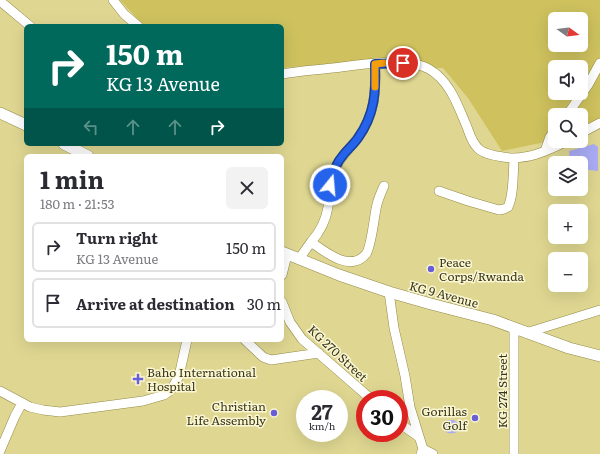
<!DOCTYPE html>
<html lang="en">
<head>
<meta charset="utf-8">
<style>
	:root { --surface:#fff; --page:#f2f2f3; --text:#2b2b33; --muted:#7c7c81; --line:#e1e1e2 }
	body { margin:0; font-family:Literata,serif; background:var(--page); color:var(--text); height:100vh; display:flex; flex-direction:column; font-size:15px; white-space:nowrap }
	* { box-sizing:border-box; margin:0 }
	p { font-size:13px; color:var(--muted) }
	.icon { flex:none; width:22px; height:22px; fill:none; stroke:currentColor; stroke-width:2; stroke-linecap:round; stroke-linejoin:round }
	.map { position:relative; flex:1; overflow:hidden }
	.sheet { position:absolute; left:24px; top:154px; width:260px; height:188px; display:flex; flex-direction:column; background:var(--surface); border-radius:6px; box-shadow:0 4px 16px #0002 }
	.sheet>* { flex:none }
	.guide { position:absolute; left:24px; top:24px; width:260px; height:122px; border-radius:6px; box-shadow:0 4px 16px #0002; background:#00695c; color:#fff; overflow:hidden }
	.needle { width:26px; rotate:105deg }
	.tools { position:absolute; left:548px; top:12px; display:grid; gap:8px }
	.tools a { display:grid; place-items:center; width:40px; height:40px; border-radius:6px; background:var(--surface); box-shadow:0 4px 16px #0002; font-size:20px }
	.speed { position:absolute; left:296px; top:390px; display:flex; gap:8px; font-size:20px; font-weight:700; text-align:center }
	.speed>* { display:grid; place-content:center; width:52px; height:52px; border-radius:50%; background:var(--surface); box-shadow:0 4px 16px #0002; line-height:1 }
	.speed small { font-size:10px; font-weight:400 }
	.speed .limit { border:6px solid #d22; background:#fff; color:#111 }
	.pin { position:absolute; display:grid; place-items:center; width:34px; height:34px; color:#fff; margin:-17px; border:2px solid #fff; border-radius:50%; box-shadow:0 1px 4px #0007 }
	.me { position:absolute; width:44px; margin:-22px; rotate:17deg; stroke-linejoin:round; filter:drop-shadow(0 0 3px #0008) }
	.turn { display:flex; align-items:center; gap:14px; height:84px; padding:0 16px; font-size:18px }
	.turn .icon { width:52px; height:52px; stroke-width:2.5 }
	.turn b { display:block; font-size:28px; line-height:34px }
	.lanes { display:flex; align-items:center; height:38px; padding:0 16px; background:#0003; justify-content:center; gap:20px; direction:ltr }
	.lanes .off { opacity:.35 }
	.round { display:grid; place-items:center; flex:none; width:42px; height:42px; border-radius:6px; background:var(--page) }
	.overview { display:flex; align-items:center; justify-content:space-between; height:68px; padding:0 16px }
	h1 { font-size:24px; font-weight:700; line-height:30px }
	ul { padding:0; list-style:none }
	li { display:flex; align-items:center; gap:12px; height:50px; margin:0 8px 6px; padding:0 8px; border:2px solid var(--line); border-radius:6px }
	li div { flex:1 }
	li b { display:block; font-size:15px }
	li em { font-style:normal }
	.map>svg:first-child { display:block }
</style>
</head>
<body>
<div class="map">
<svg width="600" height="454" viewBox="0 0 600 454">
	<rect width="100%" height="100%" fill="#dfd791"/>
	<!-- green -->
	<path fill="#cec15e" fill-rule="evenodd" d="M120,0H600V118L581,128V115H555V140L502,151L468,98L443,68L302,66L282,68V26H144ZM555,19H581V45H555ZM555,67H581V93H555Z"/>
	<!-- water -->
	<path fill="#aaacf5" d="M594,144L598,147V171L581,169V163H570L569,151Z
		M447,420H454L456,422C468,417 470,434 457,431L455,433C445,435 440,428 447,420Z"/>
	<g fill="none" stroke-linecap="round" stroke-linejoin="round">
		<defs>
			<path id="minor" d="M113,0L124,14L138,26
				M0,1L30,26
				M375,64C376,92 375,116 357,139C347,152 337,160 332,177C329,186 329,197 328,207C326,220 320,232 311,242C325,252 351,273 366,254C371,248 374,219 376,209C377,201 381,193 384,186
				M282,74C299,71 316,70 333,68C359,65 407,56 429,69C450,81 458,106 467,127C470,135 473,145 480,150C487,155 496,156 503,157C526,161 547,151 567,141
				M567,115L588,85L600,63
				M581,133L600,123
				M545,151L550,137L555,130
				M439,191L468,201L499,210L504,209L508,207C514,194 513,173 514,159
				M299,259L311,242
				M282,275L287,255
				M389,292L394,328L405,376L410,407L423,449L421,454
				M282,302L290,322L302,339L371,399
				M526,333L600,310
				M245,340L263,357L271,360L319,353
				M0,391L30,407L43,410L60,412L143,401L164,395L171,390L179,376L187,340
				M399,423L419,437
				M423,449L433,454
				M0,451L15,416L22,403
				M514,454V328"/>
			<path id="major" d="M0,113L26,125
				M64,144L88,156
				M282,252L339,275L389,292L431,304L493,320L569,348L600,356"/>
		</defs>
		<!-- minor casing -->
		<use href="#minor" stroke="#938b47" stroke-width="10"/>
		<!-- major casing -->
		<use href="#major" stroke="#938b47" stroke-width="12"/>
		<!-- minor -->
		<use href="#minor" stroke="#fff" stroke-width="9"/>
		<!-- major -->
		<use href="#major" stroke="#fff" stroke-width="11"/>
	</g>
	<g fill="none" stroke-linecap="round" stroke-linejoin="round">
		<defs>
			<path id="route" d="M330,185C332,174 336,163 344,154C348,149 354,144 358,138C375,114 376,92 375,64L403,63"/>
		</defs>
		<!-- route casing -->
		<use href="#route" stroke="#184099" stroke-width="10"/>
		<!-- route -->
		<use href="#route" stroke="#2563eb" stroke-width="7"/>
		<!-- slow -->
		<path stroke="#f59e0b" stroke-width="7" d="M375,87V64L384,63"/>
	</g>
	<!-- markers -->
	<g fill="#685fd8" stroke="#fbf7d4" stroke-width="1.5">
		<circle cx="431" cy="269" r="4"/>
		<path d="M136 373h4v4h4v4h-4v4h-4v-4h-4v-4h4z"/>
		<circle cx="274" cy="413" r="4"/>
		<circle cx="475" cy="418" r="4"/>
	</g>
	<g text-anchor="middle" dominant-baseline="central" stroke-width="3" stroke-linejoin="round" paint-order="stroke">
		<!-- poi labels -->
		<g font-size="12" fill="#393619" stroke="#fbf7d4" text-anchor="start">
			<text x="439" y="262">Peace<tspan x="439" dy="14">Corps/Rwanda</tspan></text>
			<text x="147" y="372">Baho International<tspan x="147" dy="14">Hospital</tspan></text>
			<text x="266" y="406" text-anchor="end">Christian<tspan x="266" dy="14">Life Assembly</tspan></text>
			<text x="467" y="411" text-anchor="end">Gorillas<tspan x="467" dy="14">Golf</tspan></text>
		</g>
		<!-- street labels -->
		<g font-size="12" fill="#393619" stroke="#fbf7d4">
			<text transform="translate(444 294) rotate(15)">KG 9 Avenue</text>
			<text transform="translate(338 353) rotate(43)">KG 270 Street</text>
			<text transform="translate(502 391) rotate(-90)">KG 274 Street</text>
		</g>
	</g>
</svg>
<div class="tools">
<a><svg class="needle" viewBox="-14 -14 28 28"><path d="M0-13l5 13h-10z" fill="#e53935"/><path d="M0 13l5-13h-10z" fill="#7c7c81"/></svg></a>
<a><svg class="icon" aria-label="sound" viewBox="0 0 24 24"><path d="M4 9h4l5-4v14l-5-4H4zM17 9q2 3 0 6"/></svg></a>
<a><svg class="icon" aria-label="search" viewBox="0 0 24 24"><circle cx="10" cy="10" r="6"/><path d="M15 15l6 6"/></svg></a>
<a><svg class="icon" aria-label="layers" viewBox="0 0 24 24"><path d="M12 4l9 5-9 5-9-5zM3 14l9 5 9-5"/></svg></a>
<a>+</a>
<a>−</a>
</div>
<div class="speed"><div>27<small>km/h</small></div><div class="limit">30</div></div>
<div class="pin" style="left:403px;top:63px;background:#d93025"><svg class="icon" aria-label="arrive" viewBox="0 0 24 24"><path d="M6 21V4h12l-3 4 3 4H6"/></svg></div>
<svg class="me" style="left:330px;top:185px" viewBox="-20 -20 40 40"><circle r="17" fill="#2563eb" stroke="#fff" stroke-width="3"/><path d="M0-11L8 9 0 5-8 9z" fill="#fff"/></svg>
<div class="guide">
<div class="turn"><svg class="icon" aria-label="right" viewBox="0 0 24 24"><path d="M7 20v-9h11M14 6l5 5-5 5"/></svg><div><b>150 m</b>KG 13 Avenue</div></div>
<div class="lanes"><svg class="icon off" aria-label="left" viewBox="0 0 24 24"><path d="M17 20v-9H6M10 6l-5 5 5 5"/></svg><svg class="icon off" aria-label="ahead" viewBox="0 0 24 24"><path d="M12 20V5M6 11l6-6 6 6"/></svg><svg class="icon off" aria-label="ahead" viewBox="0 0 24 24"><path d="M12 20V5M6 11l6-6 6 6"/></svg><svg class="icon" aria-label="right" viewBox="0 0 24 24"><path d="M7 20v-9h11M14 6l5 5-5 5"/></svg></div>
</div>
<section class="sheet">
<div class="overview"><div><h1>1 min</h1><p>180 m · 21:53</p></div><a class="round"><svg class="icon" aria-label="close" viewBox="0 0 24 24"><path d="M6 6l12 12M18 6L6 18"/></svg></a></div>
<ul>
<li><svg class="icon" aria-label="right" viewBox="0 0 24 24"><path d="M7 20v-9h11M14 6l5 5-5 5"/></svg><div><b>Turn right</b><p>KG 13 Avenue</p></div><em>150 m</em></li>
<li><svg class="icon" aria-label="arrive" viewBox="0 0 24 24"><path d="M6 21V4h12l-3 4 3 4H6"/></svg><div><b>Arrive at destination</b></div><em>30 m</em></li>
</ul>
</section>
</div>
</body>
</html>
